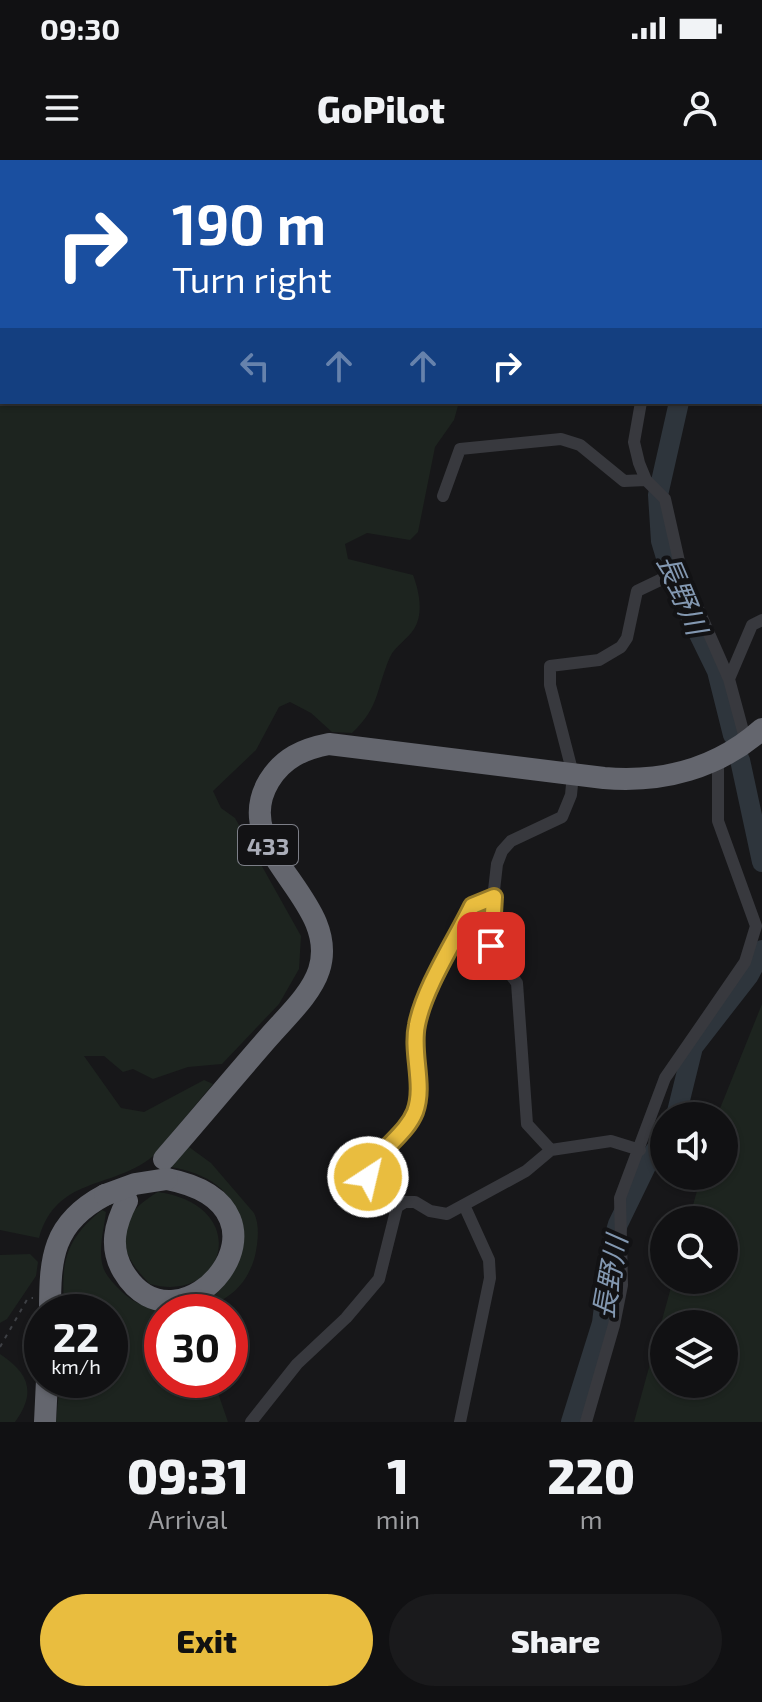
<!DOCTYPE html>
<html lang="en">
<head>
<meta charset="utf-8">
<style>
	:root { --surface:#111113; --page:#1a1a1c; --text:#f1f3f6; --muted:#9c9da0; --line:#303133; --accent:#e9bd3f }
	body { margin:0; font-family:"Exo 2","Noto Sans JP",sans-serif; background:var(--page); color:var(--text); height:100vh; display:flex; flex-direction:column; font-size:30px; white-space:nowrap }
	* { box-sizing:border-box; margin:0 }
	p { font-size:26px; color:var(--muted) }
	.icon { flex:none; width:44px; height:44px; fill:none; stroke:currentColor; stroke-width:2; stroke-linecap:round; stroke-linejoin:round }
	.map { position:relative; height:1262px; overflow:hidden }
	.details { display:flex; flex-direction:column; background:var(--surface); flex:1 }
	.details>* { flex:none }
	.banner { position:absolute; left:0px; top:0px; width:762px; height:244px; box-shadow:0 2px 6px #0004,0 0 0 2px var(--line); background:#1a4fa0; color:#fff; overflow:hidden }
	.fabs { position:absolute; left:650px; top:942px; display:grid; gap:16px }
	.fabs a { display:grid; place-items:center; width:88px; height:88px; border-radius:50%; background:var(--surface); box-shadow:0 2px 6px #0004,0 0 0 2px var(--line); font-size:40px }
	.speed { position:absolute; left:24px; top:1134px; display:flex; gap:16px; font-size:40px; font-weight:700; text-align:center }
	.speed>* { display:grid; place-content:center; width:104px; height:104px; border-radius:50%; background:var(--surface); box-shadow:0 2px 6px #0004,0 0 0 2px var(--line); line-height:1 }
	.speed small { font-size:20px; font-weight:400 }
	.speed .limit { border:12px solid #d22; background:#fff; color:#111 }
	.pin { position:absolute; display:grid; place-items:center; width:68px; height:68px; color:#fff; margin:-34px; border-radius:16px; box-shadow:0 4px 12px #0006 }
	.me { position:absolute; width:88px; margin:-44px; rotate:35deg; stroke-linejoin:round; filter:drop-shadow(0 0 6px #0008) }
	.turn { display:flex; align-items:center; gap:28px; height:168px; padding:0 40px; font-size:36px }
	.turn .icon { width:104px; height:104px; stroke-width:2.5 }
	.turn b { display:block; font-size:56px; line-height:68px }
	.lanes { display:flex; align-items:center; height:76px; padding:0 40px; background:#0003; justify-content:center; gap:40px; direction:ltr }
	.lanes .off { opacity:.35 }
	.eta { display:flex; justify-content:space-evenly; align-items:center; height:136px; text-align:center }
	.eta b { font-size:48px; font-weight:800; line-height:56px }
	.button { display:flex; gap:16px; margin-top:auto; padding:16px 40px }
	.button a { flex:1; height:92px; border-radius:48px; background:var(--accent); color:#111; font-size:32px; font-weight:800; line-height:92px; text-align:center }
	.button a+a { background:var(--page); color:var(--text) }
	.status { display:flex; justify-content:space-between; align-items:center; height:56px; padding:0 40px; background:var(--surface); direction:ltr }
	.status svg { height:22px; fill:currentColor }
	header { display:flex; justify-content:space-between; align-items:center; height:104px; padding:0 40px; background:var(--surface); font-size:36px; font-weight:800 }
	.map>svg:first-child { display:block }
</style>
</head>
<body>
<div class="status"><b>09:30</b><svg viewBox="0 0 49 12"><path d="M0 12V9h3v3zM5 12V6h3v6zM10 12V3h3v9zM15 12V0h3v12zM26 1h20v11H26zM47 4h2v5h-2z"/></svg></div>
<header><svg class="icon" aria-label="menu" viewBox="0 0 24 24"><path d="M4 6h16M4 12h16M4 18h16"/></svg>GoPilot<svg class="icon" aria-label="person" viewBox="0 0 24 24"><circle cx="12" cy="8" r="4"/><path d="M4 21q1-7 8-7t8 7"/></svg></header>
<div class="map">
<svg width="762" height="1262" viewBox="0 0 762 1262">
	<rect width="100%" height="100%" fill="#171719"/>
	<!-- green -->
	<path fill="#1d241f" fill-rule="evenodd" d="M0,0L199,2H2V242H459L454,260L435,287L418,372L410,380L367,373L345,384L348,399L413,415C419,431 424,453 414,469C408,479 395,486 390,497C376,529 380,547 352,573L332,572L311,553L290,542L279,547L256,590L213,631L221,648L235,658L301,776L299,809L279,844L222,904L188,907L153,919L133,909L123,912L104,896H84L121,948L144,952L204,920L213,924L152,997C110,1030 57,1016 39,1078L0,1070Z
		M245,0H550L244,2Z
		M762,844V1262H634L673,1120H724V1060H689L701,1016H724V956H717ZM724,1164V1224H664V1164Z
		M189,987L211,1003L254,1053C260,1065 258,1082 255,1096C243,1141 205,1152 162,1152V1220H203L216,1227L228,1262H56L60,1220H110V1152H65C60,1105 64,1080 102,1050L106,1052C104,1069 98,1090 103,1107C106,1116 115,1125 122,1132C156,1164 215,1153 234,1109C241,1095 239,1081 238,1066C236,1029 205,1013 171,1007Z
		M158,1032C254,1046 225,1145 150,1124C115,1089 112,1059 158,1032Z
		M30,1094L38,1102L36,1116L7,1159L0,1163V1095Z
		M0,1194C30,1214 36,1233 15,1262H0Z"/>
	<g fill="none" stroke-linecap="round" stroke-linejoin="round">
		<!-- river -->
		<path stroke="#2e353c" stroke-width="20" d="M736,2V0
			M679,242L658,335L661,381L673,421L717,511L733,575
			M740,600L762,702
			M676,956L693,887L749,815L762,790
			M571,1262L602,1163L611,1088L618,1064L651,996L664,979"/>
		<!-- path -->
		<path stroke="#3e4045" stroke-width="2" stroke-dasharray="4 6" stroke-linecap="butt" d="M0,1187L28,1138H33"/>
		<!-- street -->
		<path stroke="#38393e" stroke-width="12" d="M723,2L724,0
			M641,242L634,282L639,303L646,320L665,339L681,410L729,519
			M443,336L460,289L561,279L580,285L624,321L646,320
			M746,582L729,519L752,465L762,460
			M551,990L527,964L517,823L498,798L489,774L497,704L502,691L511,681L562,657L571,635L573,614L550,525V506L599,500L621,487L627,478L637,431L681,410
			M397,1047C384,1040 369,1034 368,1017C368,998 405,973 414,954C425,928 412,896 416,869C421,831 455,781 472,746L494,737
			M251,1262L297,1204L346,1158L379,1119L397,1047L405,1042H415L430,1051L447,1054L526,1011L551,990L611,981L640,990
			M460,1262L490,1118L489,1100L464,1045
			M586,1262L614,1165L622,1125L620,1038L665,918L745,802L756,766L718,661V599"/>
		<!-- highway -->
		<path stroke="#64666e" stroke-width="22" d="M164,999C199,959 233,918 268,878C285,858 311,835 319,810C342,739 227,691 269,621C283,598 303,589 329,584L604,618C663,623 718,608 762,569
			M127,1041C115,1064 109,1087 123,1111C179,1206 314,1048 167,1019
			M50,1152C50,1098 52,1063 105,1035
			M45,1262L47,1220"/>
		<!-- highway-bridge -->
		<path stroke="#64666e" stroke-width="22" d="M105,1035L135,1024L167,1019"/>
	</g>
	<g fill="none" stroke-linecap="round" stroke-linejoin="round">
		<defs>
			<path id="route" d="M368,1017C375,991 405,977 415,952C425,925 411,893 417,865C424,828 455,781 472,746L494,737L491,786"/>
		</defs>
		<!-- route casing -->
		<use href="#route" stroke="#977b29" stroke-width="20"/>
		<!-- route -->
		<use href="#route" stroke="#e9bd3f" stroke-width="14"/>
	</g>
	<g text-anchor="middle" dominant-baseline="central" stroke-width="8" stroke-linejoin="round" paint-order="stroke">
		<!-- shield labels -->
		<rect fill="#121214" stroke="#7c7e87" stroke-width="2" x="238" y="665" width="60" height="40" rx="6"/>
		<g font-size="24" font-weight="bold" fill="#aaadb8">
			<text x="268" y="685">433</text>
		</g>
		<!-- water labels -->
		<g font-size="28" font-style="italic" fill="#8398b1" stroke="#121214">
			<text transform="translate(683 434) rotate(67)">長野川</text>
			<text transform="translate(609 1117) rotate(-80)">長野川</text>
		</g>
	</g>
</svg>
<div class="fabs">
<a><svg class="icon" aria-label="sound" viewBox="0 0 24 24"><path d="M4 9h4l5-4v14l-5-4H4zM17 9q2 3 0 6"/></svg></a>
<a><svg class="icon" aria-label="search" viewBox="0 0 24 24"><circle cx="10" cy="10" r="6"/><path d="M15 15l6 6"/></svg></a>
<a><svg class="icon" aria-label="layers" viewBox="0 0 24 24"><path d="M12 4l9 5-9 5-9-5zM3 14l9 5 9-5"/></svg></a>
</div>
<div class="speed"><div>22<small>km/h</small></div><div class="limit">30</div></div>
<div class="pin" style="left:491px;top:786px;background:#d93025"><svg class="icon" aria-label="arrive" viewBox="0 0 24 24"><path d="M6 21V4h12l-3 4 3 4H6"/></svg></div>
<svg class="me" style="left:368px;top:1017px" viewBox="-20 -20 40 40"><circle r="17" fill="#e9bd3f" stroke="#fff" stroke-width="3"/><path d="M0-11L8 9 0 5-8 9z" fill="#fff"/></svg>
<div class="banner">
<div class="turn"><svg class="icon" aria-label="right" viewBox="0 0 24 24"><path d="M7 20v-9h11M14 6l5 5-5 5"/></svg><div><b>190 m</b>Turn right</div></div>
<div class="lanes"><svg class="icon off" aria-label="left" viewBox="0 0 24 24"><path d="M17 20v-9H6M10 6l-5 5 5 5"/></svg><svg class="icon off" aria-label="ahead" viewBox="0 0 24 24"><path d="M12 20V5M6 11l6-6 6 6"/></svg><svg class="icon off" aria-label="ahead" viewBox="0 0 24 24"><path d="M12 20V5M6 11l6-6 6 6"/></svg><svg class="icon" aria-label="right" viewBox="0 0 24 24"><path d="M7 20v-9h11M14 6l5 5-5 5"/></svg></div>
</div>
</div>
<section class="details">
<div class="eta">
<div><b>09:31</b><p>Arrival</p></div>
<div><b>1</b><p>min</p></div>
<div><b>220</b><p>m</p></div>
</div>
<div class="button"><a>Exit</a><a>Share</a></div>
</section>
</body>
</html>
